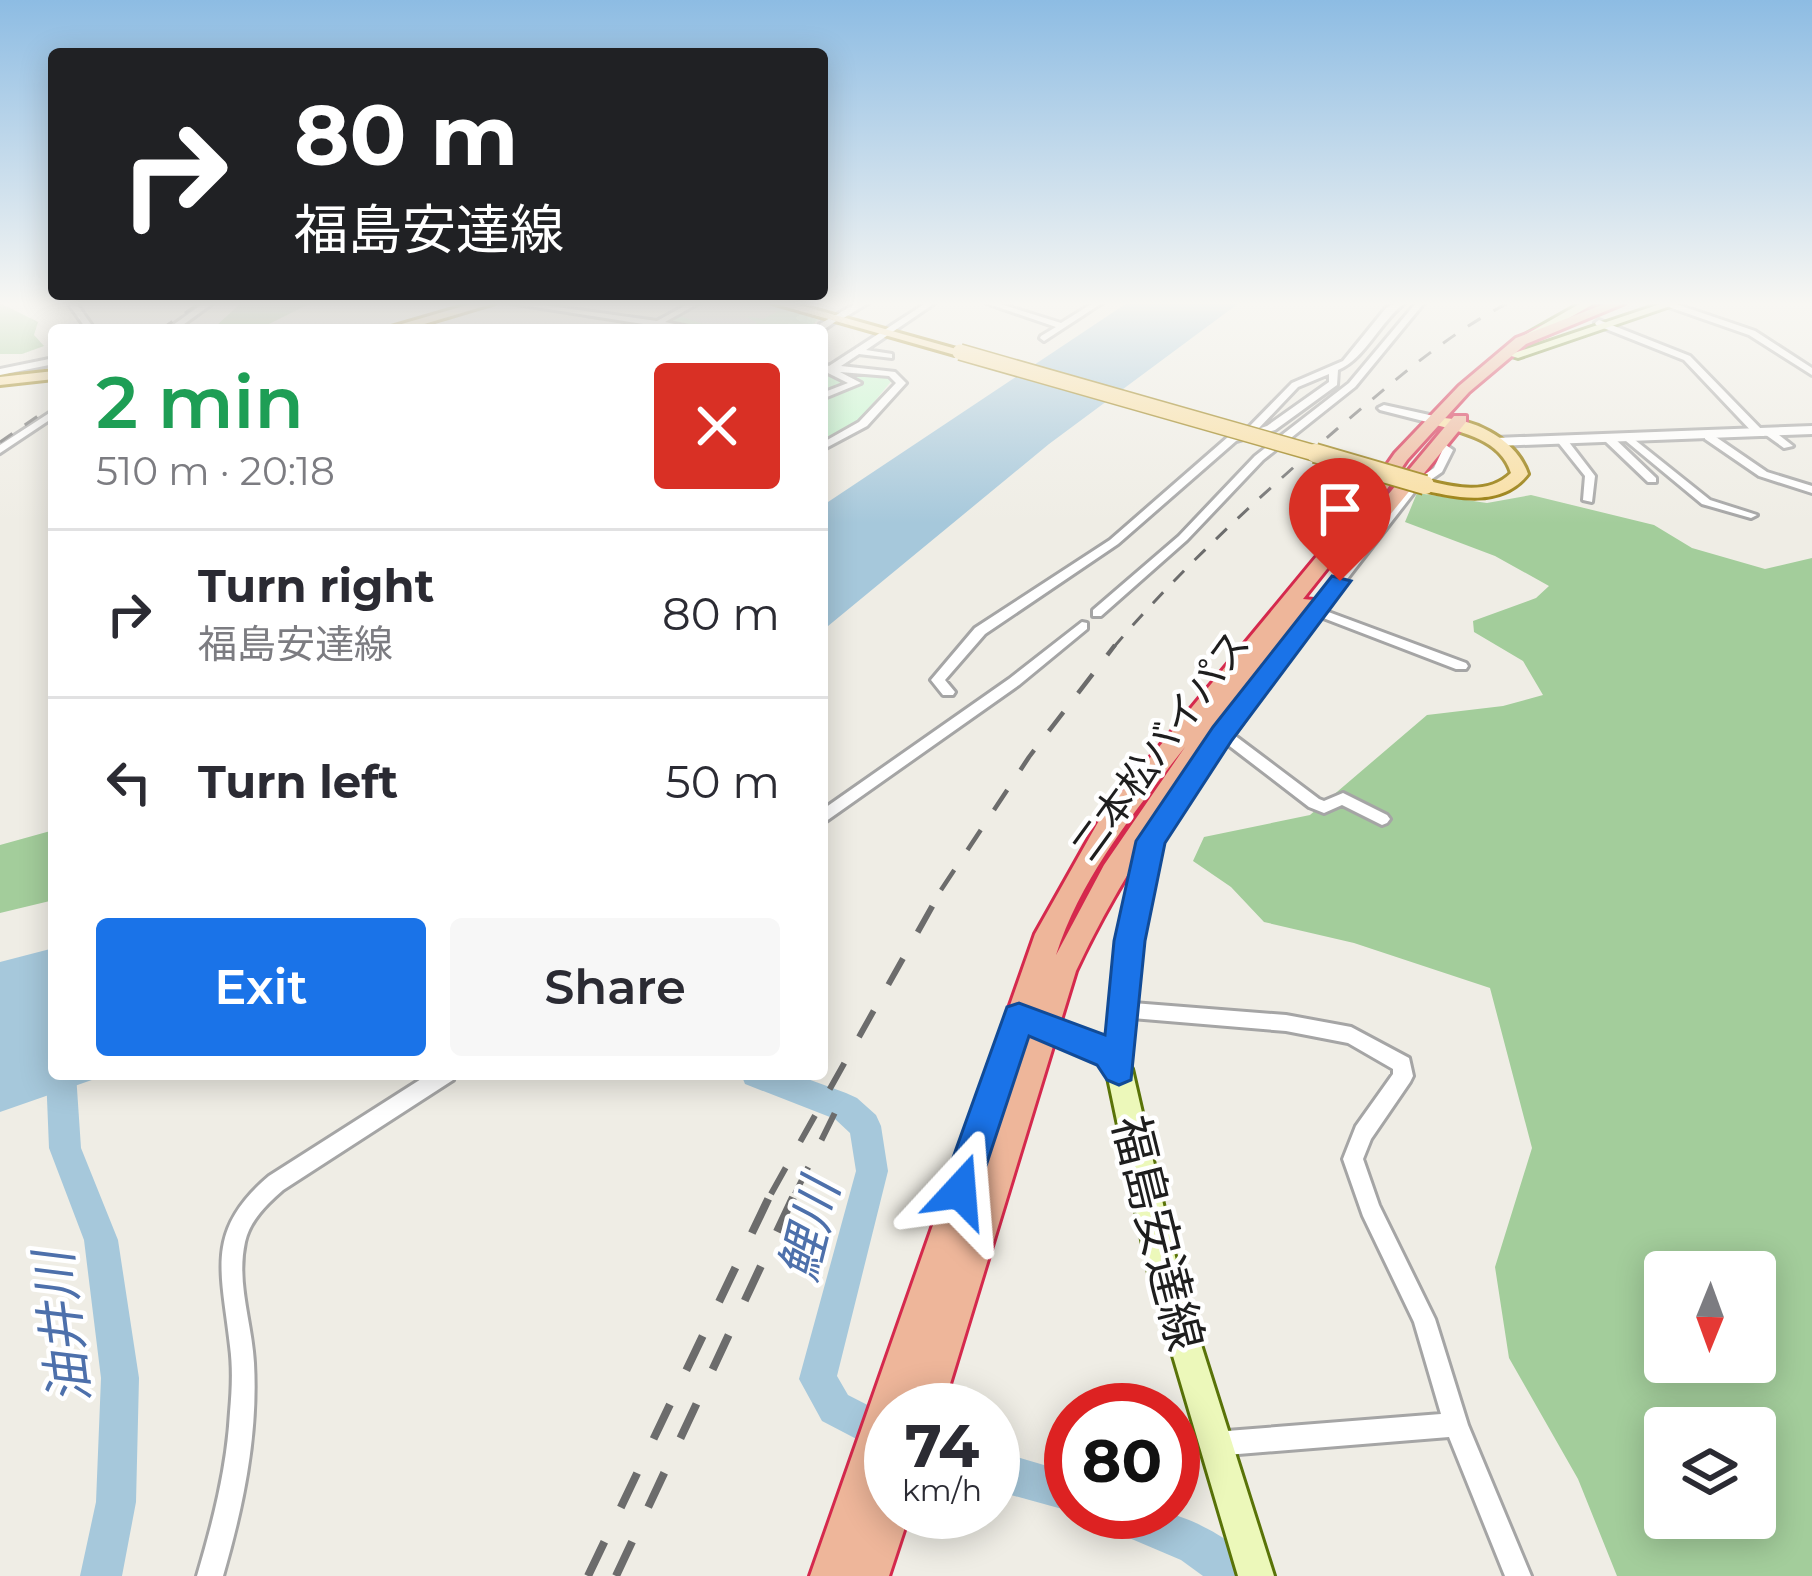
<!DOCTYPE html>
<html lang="en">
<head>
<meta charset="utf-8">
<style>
	:root { --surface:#fff; --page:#f7f7f7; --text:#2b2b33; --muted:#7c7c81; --line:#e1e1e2; --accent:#1a73e8 }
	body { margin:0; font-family:Montserrat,"Noto Sans JP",sans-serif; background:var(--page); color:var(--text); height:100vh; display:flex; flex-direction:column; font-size:45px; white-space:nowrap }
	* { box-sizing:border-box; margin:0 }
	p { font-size:39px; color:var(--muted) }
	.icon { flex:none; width:66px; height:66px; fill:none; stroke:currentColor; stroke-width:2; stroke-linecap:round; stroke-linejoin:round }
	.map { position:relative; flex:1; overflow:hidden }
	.panel { position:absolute; left:48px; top:324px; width:780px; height:756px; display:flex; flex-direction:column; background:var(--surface); border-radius:12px; box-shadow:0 6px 30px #0003 }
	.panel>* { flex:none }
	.banner { position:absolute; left:48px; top:48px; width:780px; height:252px; border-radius:12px; box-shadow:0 6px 30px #0003; background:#202124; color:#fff; overflow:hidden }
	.needle { width:78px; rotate:181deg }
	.tools { position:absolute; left:1644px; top:1251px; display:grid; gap:24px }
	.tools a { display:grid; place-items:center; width:132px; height:132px; border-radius:12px; background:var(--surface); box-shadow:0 6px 30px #0003; font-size:60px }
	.speed { position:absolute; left:864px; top:1383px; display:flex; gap:24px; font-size:60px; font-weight:700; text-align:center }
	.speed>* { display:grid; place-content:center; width:156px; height:156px; border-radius:50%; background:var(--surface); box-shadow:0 6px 30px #0003; line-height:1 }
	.speed small { font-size:30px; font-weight:400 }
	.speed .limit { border:18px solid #d22; background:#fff; color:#111 }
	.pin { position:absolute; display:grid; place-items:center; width:102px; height:102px; color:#fff; margin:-123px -51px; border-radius:50% 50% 50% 0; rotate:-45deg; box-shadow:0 0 12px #0007 }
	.pin .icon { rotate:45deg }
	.me { position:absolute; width:132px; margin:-66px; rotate:19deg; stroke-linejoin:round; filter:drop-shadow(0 0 9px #0008) }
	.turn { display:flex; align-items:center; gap:42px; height:252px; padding:0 48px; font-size:54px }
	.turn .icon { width:156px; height:156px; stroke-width:2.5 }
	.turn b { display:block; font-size:84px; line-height:102px }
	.round { display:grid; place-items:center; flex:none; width:126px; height:126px; border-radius:12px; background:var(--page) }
	.headline { display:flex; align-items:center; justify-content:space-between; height:204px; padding:0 48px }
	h1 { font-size:72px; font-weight:600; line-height:90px; color:#1e9e55 }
	.action { display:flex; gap:24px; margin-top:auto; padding:24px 48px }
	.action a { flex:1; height:138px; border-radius:12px; background:var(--accent); color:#fff; font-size:48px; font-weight:600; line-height:138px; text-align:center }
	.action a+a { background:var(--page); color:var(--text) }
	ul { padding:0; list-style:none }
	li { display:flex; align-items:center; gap:36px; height:168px; padding:0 48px; border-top:3px solid var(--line) }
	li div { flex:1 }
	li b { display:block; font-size:45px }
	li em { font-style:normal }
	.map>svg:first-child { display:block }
</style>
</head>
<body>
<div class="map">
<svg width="1812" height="1576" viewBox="0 0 1812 1576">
	<rect width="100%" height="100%" fill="#efede5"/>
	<!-- forest -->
	<path fill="#a3cd9b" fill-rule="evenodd" d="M0,303L38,322L34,335L44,346L22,354H0Z
		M241,303H311L265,326L217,325Z
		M1417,493L1487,503L1531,495L1654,525L1692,548L1765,569L1812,558V1576H1617L1578,1479L1509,1358L1495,1267L1532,1148L1490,988L1354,943L1264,922L1231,887L1193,861L1204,837L1310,815L1427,715L1503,706L1543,695L1523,661L1474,632L1473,621L1536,598L1549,586L1495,556L1405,522ZM1665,1272H1755V1362H1665ZM1665,1428H1755V1518H1665Z
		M54,830V900L0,913V845Z"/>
	<!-- park -->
	<path fill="#c3f8ce" d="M701,303H748L822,316L806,330H674L658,324Z
		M822,368L893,379L855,425L822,443Z"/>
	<!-- parking -->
	<path fill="#e2e2e2" d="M707,303L748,304L739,312L752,305L778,311L763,319L746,316L757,323L745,330H720L680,316Z"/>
	<!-- water -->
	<path fill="#a6c8db" d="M1127,303H1239L1049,444L822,631V506Z
		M54,948V1074H109L0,1112V962Z"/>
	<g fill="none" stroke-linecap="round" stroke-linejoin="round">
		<!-- river -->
		<path fill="#a6c8db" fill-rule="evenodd" d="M54,1063V1074H76L81,1148L118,1240L139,1378L136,1502L122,1576H80L96,1502L101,1378L84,1240L49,1148L46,1074Z
			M741,1074H794L846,1093L857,1098L876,1115L881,1126L888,1171L837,1376L848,1395L891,1417V1457L822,1421L799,1379L856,1171L850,1133L835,1119L745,1084Z
			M993,1450L1071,1473L1073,1512L993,1490Z
			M1095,1512C1116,1512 1143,1508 1164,1512C1196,1519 1247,1546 1260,1576H1203L1181,1560L1101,1526Z"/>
		<defs>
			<path id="minor" d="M68,303H76L95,330H87Z
				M204,303H213L176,330H166Z
				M510,303H528L657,321L690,303H699L665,322L703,330H681Z
				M926,303H935L866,350L892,354V358L859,354L841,366L895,372L906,383L867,426L822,450V443L859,422L896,383L889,376L840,372L861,383L822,399V393L848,383L822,370V363L829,366Z
				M986,303H997L1061,323L1093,303H1102L1044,341L1040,338L1041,336L1056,327Z
				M1396,303H1405C1380,321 1366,358 1338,370L1337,385L1275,430L1236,441L1118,544L985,634L945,680L955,692L953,695H943L931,680L975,628L1110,540L1228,437L1243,433L1292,383L1343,361L1386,308ZM1329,374V382L1267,426L1258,429L1298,387Z
				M1416,303H1424L1355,387L1263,460L1187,540L1101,616H1093V610L1179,536L1255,456L1349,383Z
				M1666,303H1673L1755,331L1812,368V375L1749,335L1666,306Z
				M835,315L842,317L826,328H820V324Z
				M1599,320L1690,356L1764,432V436H1756L1684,360L1596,325L1595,323Z
				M54,358V364L0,375V369Z
				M54,410V417L0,453V445Z
				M1766,431H1774L1793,446L1784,448L1766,435Z
				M1705,435H1713L1767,472L1812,486V493L1759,476L1705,439Z
				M1630,436L1710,500L1757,515L1751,518L1702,504L1626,441L1625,439Z
				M1557,437H1565L1595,476L1592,502L1583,500L1585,476L1557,441Z
				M1605,437H1613L1656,478V482H1648L1605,441Z
				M1440,441L1453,450L1442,472L1416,490L1323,610L1466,663L1468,666L1466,669H1456L1318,616L1234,735L1319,799L1324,801L1343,793L1387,815L1390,819L1387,823L1382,825L1342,805L1324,813L1309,807L1227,744L1159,841L1138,941L1133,1003L1286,1015L1351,1027L1409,1058L1413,1076L1410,1082L1371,1139L1363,1159L1379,1205L1435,1319L1468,1425L1531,1576H1505L1449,1437L1214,1456L1205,1453L1202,1444L1205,1435L1214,1432L1441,1414L1414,1322L1363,1216L1343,1159L1356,1126L1393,1074V1069L1348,1043L1286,1031L1132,1018L1128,1069L1126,1075L1119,1078L1112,1075L1110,1069L1120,941L1143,840L1217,737L1215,733L1217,730L1223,728L1311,608L1408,486L1434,468L1442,451L1435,444Z
				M1082,622L1087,623V629L1019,685L822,824V810L1009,679Z
				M429,1074H455L453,1080L283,1190C267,1204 250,1220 245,1242C236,1283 252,1323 254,1363C258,1436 243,1507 223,1576H197C213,1522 227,1468 230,1412C232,1390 233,1368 230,1346C222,1272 204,1231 269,1176Z"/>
			<path id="tertiary" d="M856,303H868L842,319L833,317Z
				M1384,405L1443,418L1445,421L1439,425L1380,410L1378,408Z
				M1812,426V434L1496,446L1490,442L1496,438Z"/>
			<path id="secondary" d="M1581,303H1595L1528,342L1518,339Z
				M1663,303H1679L1518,358L1508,355Z
				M1031,1010L1118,1046L1132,1069L1180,1278L1274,1576H1238L1150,1278L1107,1073L1100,1062L1022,1029L1018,1021L1022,1013Z"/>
			<path id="primary" d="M474,303H495L404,330H381Z
				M772,303H792L967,352L955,355Z
				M54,371V379L0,385V377Z
				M1433,418C1470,416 1516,438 1528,474C1502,508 1456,498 1419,489L1416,485L1425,480C1453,487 1488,496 1511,473C1501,440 1464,433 1433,424Z"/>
			<path id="trunk" d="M1607,303H1625L1526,344L1469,392L1407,460L1361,527L1454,416H1466V422L1366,544L1359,546L1350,540L1303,599L1314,600L1317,604C1231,725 1139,836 1076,971L942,1410H891V1457L879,1493L891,1488V1512H910L889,1576H810L1035,934L1101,817L1356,509L1395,453L1459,386L1516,338ZM1185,747L1104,865L1056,955C1081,877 1135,811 1185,747Z"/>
		</defs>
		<!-- minor casing -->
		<use href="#minor" stroke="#a5a5a5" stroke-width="6"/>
		<!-- tertiary casing -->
		<use href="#tertiary" stroke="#a5a5a5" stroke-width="6"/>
		<!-- secondary casing -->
		<use href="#secondary" stroke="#597308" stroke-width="6"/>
		<!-- primary casing -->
		<use href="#primary" stroke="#947804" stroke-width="6"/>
		<!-- trunk casing -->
		<use href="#trunk" stroke="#d5294d" stroke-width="6"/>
		<!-- minor -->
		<use href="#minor" fill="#fff" fill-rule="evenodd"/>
		<!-- tertiary -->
		<use href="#tertiary" fill="#fff" fill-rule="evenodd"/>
		<!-- secondary -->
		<use href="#secondary" fill="#ecf8ba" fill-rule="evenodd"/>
		<!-- primary -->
		<use href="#primary" fill="#f9dea0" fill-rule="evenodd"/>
		<!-- trunk -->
		<use href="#trunk" fill="#eeb69a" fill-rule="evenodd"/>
		<!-- rail-far3 -->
		<path stroke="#6c6c6c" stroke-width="3" stroke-dasharray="15 15" stroke-linecap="butt" d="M160,330L200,303
			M0,442L54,405
			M1113,648C1181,568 1258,498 1337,429C1392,383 1444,336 1508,303"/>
		<!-- rail-far2 -->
		<path stroke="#6c6c6c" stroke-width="4.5" stroke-dasharray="24 24" stroke-linecap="butt" d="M941,890L1029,757L1115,645"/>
		<!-- rail-far1 -->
		<path stroke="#6c6c6c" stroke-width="6" stroke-dasharray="30 30" stroke-linecap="butt" d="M771,1194L943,887
			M795,1194L847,1088"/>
		<!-- rail -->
		<path stroke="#6c6c6c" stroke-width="8" stroke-dasharray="38 38" stroke-linecap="butt" d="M588,1576L772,1191
			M616,1576L796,1191"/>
		<defs>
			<path id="primary-bridge-far1" d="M960,352L1325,456"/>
			<path id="primary-bridge" d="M1315,453L1425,485"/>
		</defs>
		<!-- primary-bridge-far1 casing -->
		<use href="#primary-bridge-far1" stroke="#947804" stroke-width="18" stroke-linecap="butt"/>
		<!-- primary-bridge casing -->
		<use href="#primary-bridge" stroke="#947804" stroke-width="22" stroke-linecap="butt"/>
		<!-- primary-bridge-far1 -->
		<use href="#primary-bridge-far1" stroke="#f9dea0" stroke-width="15"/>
		<!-- primary-bridge -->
		<use href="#primary-bridge" stroke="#f9dea0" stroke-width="18"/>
	</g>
	<!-- sky -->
	<linearGradient id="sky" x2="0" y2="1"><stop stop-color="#8dbce3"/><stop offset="0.58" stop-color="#f8f7f3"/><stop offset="1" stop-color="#f8f7f3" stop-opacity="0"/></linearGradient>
	<rect width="1812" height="523" fill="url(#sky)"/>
	<!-- route -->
	<path fill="#1a73e8" stroke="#114b97" stroke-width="3" d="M1332,576L1351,581L1232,740L1165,843L1145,941L1131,1080L1119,1085L1107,1080L1097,1065L1029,1036L973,1205L960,1210L947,1205L941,1191L1007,1007L1019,1003L1105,1035L1114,941L1136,841L1213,727Z"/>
	<g text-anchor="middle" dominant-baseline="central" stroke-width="9" stroke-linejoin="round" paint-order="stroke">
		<!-- street labels -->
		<g font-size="39" fill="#1e1e1e" stroke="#fff">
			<text transform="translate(1160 745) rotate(-54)">二本松バイパス</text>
		</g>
		<!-- near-street labels -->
		<g font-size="48" fill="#1e1e1e" stroke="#fff">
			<text transform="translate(1158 1233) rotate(76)">福島安達線</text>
		</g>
		<!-- near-water labels -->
		<g font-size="51" font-style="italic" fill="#4d70ab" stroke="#fff">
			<text transform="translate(809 1230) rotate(-76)">鯉川</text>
			<text transform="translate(62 1328) rotate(-97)">油井川</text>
		</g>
	</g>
</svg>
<div class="tools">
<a><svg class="needle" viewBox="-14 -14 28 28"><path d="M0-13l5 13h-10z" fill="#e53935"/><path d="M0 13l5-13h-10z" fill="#7c7c81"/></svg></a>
<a><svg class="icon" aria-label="layers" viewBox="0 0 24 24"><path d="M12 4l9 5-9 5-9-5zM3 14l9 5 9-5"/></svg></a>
</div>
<div class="speed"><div>74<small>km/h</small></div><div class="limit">80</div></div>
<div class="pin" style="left:1340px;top:581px;background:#d93025"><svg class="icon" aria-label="arrive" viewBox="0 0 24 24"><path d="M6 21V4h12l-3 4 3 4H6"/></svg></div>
<svg class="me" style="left:960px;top:1191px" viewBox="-20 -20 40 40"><path d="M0-17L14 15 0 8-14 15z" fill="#1a73e8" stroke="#fff" stroke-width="4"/></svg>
<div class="banner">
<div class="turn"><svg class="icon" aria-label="right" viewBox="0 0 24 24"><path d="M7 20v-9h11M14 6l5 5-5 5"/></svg><div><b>80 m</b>福島安達線</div></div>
</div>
<section class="panel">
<div class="headline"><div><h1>2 min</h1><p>510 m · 20:18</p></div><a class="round" style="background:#d93025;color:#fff"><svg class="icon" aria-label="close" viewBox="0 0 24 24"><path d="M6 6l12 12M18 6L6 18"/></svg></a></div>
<ul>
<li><svg class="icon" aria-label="right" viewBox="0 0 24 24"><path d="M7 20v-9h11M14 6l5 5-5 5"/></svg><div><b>Turn right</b><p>福島安達線</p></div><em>80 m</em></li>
<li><svg class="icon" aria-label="left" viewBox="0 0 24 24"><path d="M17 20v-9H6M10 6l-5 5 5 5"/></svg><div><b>Turn left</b></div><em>50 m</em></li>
</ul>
<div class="action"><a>Exit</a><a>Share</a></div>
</section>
</div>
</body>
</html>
